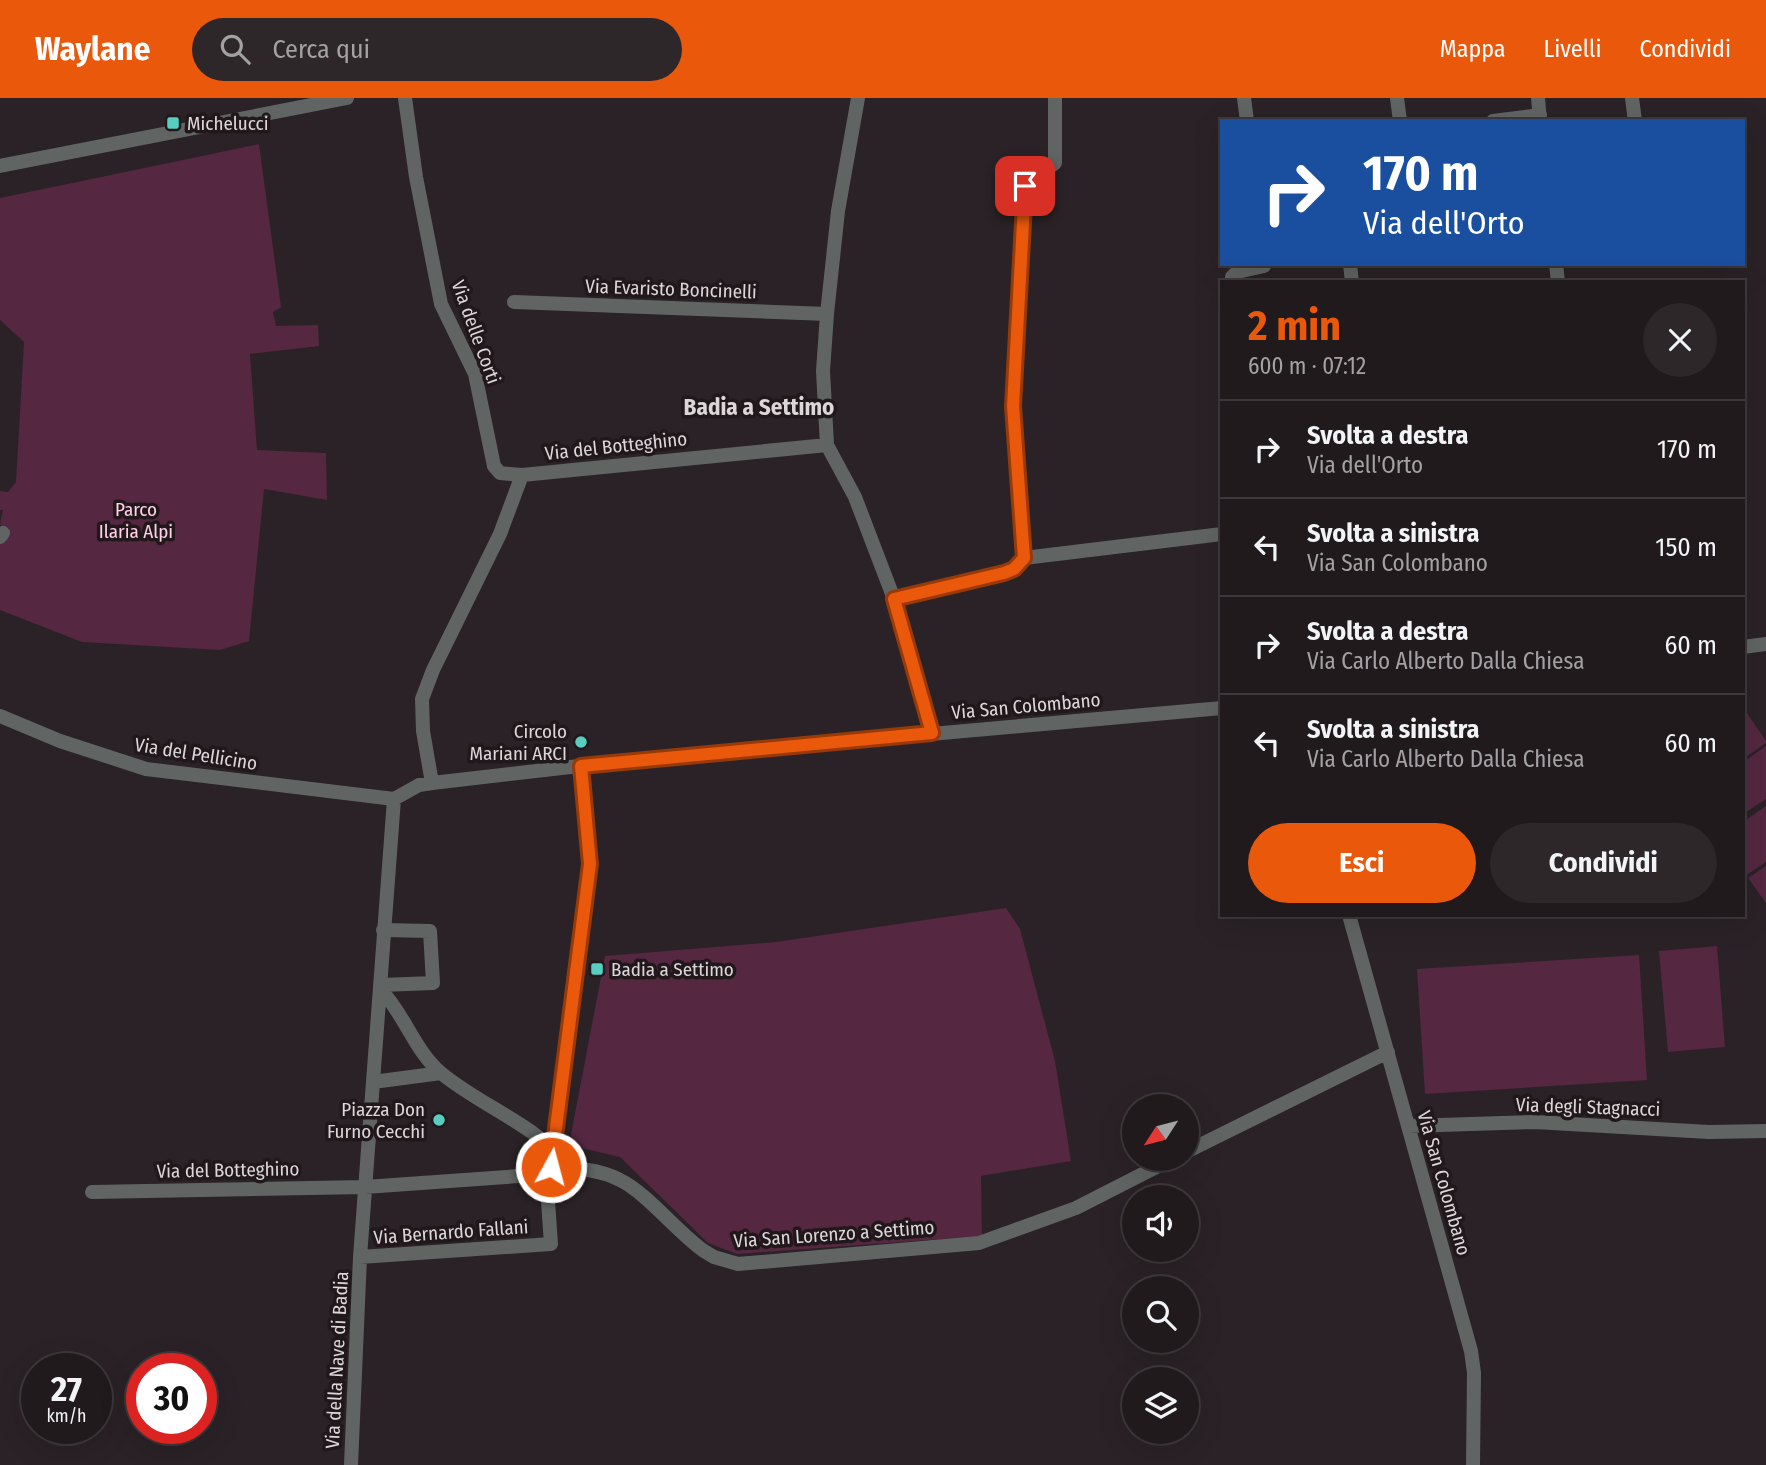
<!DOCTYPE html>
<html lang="it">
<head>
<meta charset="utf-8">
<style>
	:root { --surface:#201a1c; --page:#2d2729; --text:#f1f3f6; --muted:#a2a1a3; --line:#3d383b; --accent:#ea580c }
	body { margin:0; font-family:"Fira Sans Condensed",sans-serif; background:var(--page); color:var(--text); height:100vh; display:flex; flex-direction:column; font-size:26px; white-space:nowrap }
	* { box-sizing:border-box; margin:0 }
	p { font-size:23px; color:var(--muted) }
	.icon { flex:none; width:38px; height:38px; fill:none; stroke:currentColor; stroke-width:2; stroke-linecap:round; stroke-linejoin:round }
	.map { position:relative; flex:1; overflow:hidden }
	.panel { position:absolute; left:1220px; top:182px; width:525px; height:637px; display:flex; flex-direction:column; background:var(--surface); border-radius:0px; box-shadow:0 7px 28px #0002,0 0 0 2px var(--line) }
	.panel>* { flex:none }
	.guide { position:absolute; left:1220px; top:21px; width:525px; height:147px; border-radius:0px; box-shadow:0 7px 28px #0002,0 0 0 2px var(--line); background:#1a4fa0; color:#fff; overflow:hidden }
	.needle { width:46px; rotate:234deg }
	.tools { position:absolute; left:1122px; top:996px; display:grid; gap:14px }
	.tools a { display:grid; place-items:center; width:77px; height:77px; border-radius:50%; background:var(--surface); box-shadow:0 7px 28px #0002,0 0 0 2px var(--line); font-size:35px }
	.speed { position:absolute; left:21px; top:1255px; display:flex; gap:14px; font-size:35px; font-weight:700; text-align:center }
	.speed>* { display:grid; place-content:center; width:91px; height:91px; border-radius:50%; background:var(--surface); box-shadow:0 7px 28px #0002,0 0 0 2px var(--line); line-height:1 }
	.speed small { font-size:18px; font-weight:400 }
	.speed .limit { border:10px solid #d22; background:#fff; color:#111 }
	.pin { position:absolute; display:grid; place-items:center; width:60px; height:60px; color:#fff; margin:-30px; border-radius:14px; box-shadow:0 4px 10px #0006 }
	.me { position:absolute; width:77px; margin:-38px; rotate:7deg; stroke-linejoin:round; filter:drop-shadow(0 0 5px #0008) }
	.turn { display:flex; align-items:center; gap:24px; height:147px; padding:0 28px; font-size:32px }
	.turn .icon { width:91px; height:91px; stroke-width:2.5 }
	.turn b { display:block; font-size:49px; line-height:60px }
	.round { display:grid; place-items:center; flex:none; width:74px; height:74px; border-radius:37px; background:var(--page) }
	.head { display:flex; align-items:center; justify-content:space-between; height:119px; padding:0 28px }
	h1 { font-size:42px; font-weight:700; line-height:52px; color:var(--accent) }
	.button { display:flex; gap:14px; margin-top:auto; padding:14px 28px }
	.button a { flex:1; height:80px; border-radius:42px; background:var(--accent); color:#fff; font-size:28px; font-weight:700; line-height:80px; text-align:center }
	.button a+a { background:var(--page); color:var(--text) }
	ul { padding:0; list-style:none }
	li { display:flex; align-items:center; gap:21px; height:98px; padding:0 28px; border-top:2px solid var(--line) }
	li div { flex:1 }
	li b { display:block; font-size:26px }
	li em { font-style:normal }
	header { display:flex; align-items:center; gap:42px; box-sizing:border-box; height:98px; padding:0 35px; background:var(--accent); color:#fff }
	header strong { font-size:33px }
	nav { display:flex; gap:38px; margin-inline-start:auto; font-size:24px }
	.search { width:490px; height:63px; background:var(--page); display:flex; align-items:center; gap:18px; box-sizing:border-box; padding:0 24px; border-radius:38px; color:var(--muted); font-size:26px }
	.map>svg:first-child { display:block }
</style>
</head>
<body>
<header>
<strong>Waylane</strong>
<div class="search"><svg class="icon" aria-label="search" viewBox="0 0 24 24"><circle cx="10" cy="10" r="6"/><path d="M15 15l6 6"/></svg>Cerca qui</div>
<nav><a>Mappa</a><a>Livelli</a><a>Condividi</a></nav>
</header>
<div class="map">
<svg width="1766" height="1367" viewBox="0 0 1766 1367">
	<rect width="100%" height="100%" fill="#2a2226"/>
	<!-- green -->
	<path fill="#552741" d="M259,46L281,209L273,214L276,228L318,227L319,248L250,256L257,352L326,355L327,402L264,391L249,543L220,552L82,544L0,512V444L7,435L0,426L3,412H0V393L8,394L16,384L24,244L0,222V100Z
		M1743,609L1766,643V645L1743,661Z
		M1766,648V701L1743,716V664Z
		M1766,708V764L1745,778L1743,775V724Z
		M1766,768V805L1748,780Z
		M1006,810L1020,831L1055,963L1071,1063L981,1078L982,1138L737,1156L708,1145L620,1059L569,1047L605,858L776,844Z
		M1717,848L1725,949L1668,954L1659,853Z
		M1639,857L1647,982L1425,996L1417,871Z"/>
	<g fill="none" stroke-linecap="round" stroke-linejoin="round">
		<!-- minor -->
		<path stroke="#606564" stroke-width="14" d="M405,0L416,79L441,206L475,276L494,368L500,375L522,377
			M858,0L838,113L827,216L823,273L827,347L855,399L894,501L932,635
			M1244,0L1247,23
			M1397,0L1400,23
			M1538,0L1540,23
			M1632,0L1635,23
			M1493,23L1540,17
			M0,68L347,0
			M1350,166L1352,184
			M1556,166L1558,184
			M1233,184L1232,179L1237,174L1264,168
			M514,204L827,216
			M0,439L3,435
			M1024,460L1222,436
			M894,501L1004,476L1014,472L1024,460L1013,308L1025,87L1055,65V0
			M1743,549L1766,546
			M0,618L60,643L146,671L394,701
			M432,685L423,633L422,601L433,572L500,436L522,377L827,347
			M394,701L419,687L432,685L605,665L1222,610
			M1349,817L1471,1253L1474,1275L1473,1367
			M381,887L433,885L430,833L383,832
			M381,892C405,917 414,952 441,975C470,999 506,1015 537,1038L544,1048L549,1064
			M373,984L441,975
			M1408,1028L1535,1024L1709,1034L1766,1033
			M1186,1054L1388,954
			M551,1069C574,1070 599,1071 620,1082C647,1095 677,1134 704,1153L714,1159L738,1166L979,1145L1076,1110L1174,1060
			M92,1094L365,1089L533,1077L542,1075L551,1069
			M360,1159L551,1146L547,1089L590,766L581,668
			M351,1367L360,1159L394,701"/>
	</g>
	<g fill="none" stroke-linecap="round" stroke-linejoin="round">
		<defs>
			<path id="route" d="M551,1069L590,766L581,668L932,635L894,501L1004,475L1014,471L1024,460L1013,308L1025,88"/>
		</defs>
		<!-- route casing -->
		<use href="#route" stroke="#983908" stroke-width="18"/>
		<!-- route -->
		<use href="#route" stroke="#ea580c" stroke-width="12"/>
	</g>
	<!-- markers -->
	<g fill="#58cec0" stroke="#21181c" stroke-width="2.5">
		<rect x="166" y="18" width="14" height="14" rx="3.5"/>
		<circle cx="581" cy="644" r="7"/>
		<rect x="590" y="864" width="14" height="14" rx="3.5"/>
		<circle cx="439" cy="1022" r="7"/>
	</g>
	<g text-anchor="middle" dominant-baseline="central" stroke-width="7" stroke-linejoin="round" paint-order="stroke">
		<!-- poi labels -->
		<g font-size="19" fill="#dcd6d9" stroke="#21181c" text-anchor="start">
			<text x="187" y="25">Michelucci</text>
			<text x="567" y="633" text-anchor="end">Circolo<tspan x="567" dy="22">Mariani ARCI</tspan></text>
			<text x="611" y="871">Badia a Settimo</text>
			<text x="425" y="1011" text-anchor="end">Piazza Don<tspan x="425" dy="22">Furno Cecchi</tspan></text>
		</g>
		<!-- street labels -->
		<g font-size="19" fill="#dcd6d9" stroke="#21181c">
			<text transform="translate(671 191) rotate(2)">Via Evaristo Boncinelli</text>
			<text transform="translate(476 234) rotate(70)">Via delle Corti</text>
			<text transform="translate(616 348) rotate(-6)">Via del Botteghino</text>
			<text transform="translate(1026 608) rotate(-5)">Via San Colombano</text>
			<text transform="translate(196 656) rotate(9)">Via del Pellicino</text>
			<text transform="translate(1588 1009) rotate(2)">Via degli Stagnacci</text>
			<text transform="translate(228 1072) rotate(-1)">Via del Botteghino</text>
			<text transform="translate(1444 1085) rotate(74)">Via San Colombano</text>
			<text transform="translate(451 1134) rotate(-4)">Via Bernardo Fallani</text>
			<text transform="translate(834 1136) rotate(-4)">Via San Lorenzo a Settimo</text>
			<text transform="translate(337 1262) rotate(-87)">Via della Nave di Badia</text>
		</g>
		<!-- park labels -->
		<g font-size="19" fill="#ffd0e7" stroke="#21181c">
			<text x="136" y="411">Parco<tspan x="136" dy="22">Ilaria Alpi</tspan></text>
		</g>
		<!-- quarter labels -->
		<g font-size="23" font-weight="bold" fill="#dcd6d9" stroke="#21181c">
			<text x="759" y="309">Badia a Settimo</text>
		</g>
	</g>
</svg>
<div class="tools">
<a><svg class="needle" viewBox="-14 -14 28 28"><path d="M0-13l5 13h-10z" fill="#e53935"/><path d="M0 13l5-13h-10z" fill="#a2a1a3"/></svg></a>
<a><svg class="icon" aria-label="sound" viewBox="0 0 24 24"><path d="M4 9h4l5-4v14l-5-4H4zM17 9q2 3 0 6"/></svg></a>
<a><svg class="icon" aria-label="search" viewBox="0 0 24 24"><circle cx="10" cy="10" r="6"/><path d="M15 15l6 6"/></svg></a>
<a><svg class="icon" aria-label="layers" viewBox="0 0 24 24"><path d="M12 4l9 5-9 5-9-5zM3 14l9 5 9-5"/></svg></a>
</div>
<div class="speed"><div>27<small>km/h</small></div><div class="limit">30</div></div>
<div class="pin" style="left:1025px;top:88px;background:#d93025"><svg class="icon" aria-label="arrive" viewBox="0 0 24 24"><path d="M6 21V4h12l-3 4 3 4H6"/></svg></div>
<svg class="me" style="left:551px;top:1069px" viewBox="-20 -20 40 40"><circle r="17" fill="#ea580c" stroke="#fff" stroke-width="3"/><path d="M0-11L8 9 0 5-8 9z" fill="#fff"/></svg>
<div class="guide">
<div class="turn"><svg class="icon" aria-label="right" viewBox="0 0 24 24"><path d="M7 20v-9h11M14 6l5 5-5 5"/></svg><div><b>170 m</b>Via dell'Orto</div></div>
</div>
<section class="panel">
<div class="head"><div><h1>2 min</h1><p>600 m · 07:12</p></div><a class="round"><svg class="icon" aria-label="close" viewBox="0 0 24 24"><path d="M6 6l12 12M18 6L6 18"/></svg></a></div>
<ul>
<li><svg class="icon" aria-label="right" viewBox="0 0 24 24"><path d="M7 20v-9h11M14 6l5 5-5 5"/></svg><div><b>Svolta a destra</b><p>Via dell'Orto</p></div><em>170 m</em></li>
<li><svg class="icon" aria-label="left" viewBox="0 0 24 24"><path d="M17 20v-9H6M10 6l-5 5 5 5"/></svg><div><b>Svolta a sinistra</b><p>Via San Colombano</p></div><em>150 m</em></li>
<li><svg class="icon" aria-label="right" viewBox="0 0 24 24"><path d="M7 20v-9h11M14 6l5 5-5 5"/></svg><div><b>Svolta a destra</b><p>Via Carlo Alberto Dalla Chiesa</p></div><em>60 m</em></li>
<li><svg class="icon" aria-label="left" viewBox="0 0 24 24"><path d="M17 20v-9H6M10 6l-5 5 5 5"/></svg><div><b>Svolta a sinistra</b><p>Via Carlo Alberto Dalla Chiesa</p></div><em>60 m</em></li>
</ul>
<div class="button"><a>Esci</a><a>Condividi</a></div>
</section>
</div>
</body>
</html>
